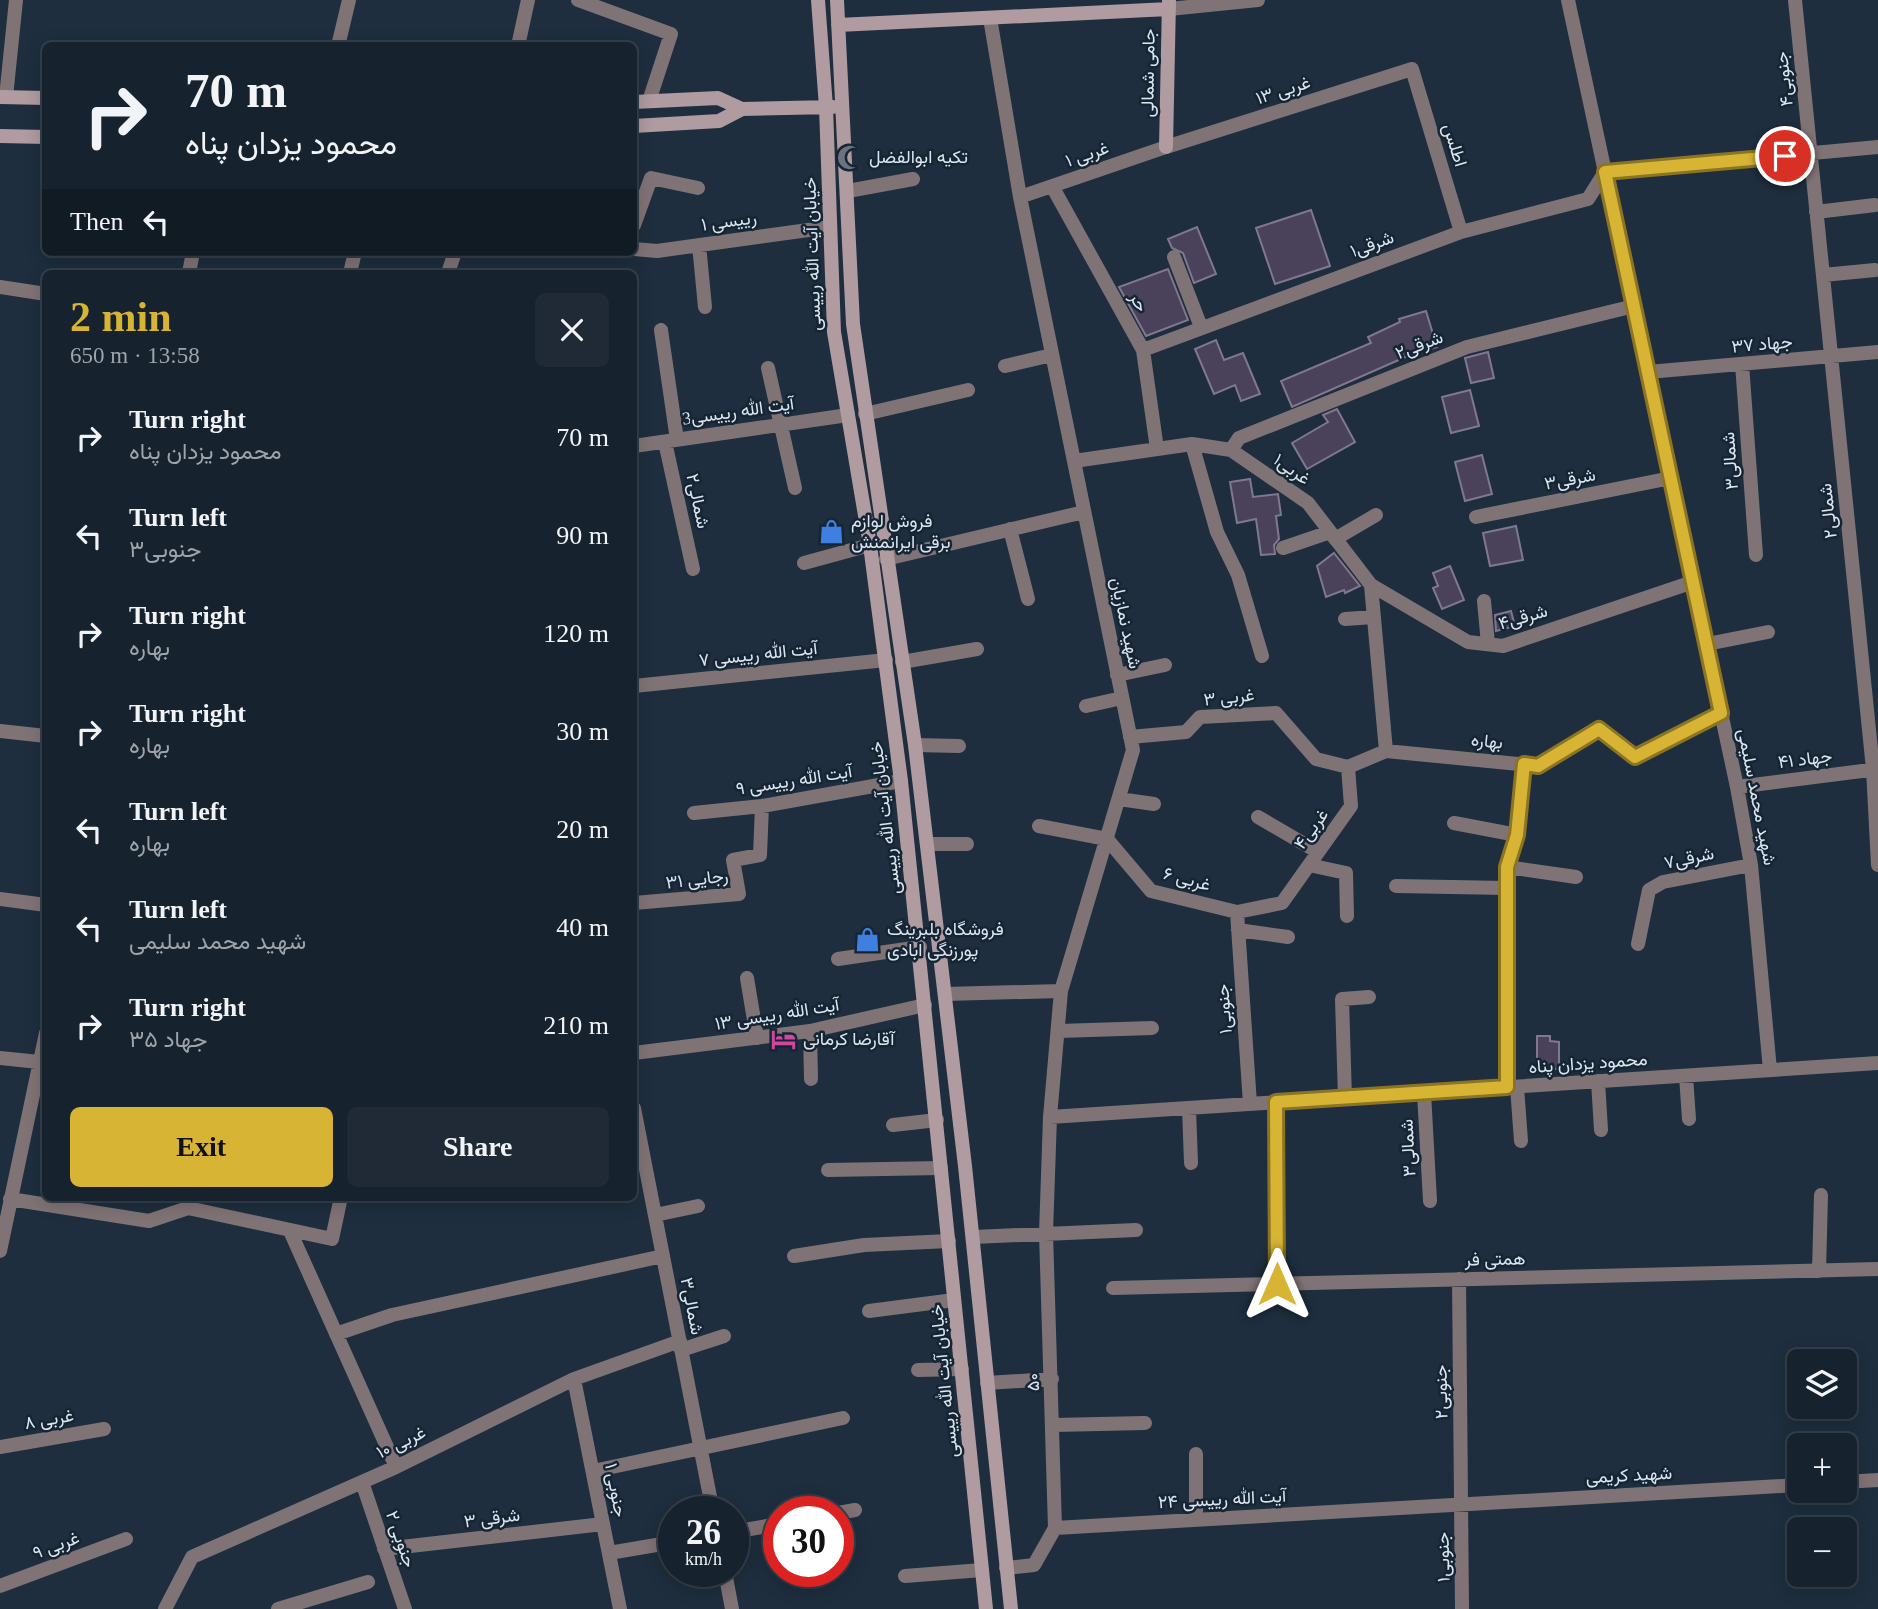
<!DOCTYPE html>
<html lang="en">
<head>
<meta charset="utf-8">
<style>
	:root { --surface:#16222e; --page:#1f2a36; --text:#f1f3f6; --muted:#9ea4aa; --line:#353f4a; --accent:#d7b434 }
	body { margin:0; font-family:"Times New Roman",Vazirmatn,serif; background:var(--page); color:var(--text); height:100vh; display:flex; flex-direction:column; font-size:26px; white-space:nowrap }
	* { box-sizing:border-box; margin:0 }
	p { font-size:23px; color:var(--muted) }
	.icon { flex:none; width:38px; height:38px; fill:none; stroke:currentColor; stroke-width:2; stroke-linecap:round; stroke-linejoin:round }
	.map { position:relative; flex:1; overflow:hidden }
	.panel { position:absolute; left:42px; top:270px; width:595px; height:931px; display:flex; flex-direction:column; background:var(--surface); border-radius:10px; box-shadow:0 4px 18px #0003,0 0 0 2px var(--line) }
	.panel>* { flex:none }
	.hud { position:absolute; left:42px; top:42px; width:595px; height:214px; border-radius:10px; box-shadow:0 4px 18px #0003,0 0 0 2px var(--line); background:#16222e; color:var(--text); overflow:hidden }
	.tools { position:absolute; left:1787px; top:1349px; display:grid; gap:14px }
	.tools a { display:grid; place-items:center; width:70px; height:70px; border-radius:10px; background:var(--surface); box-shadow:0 4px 18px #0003,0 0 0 2px var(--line); font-size:35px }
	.speed { position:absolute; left:658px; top:1496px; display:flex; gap:14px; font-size:35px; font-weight:700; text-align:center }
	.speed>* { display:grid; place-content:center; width:91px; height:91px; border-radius:50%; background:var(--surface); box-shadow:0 4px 18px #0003,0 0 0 2px var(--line); line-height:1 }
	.speed small { font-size:18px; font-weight:400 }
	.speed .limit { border:10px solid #d22; background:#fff; color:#111 }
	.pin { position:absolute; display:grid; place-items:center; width:60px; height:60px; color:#fff; margin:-30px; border:4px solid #fff; border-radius:50%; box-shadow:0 2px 7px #0007 }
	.me { position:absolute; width:77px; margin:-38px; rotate:0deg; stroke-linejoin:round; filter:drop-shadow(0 0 5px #0008) }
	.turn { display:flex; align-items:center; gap:24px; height:147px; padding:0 28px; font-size:32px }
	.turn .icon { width:91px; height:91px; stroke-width:2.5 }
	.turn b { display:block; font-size:49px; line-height:60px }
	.then { display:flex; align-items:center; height:66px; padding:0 28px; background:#0003; gap:14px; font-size:26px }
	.round { display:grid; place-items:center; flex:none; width:74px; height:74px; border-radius:10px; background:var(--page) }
	.overview { display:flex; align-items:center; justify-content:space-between; height:119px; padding:0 28px }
	h1 { font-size:42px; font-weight:800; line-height:52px; color:var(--accent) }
	.button { display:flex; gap:14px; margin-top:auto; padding:14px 28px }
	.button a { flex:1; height:80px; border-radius:10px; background:var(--accent); color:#111; font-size:28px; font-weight:800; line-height:80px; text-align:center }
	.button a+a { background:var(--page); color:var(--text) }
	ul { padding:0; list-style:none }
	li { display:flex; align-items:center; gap:21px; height:98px; padding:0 28px }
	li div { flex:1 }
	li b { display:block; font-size:26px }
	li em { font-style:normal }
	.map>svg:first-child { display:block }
</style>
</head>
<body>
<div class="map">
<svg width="1878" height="1609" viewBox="0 0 1878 1609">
	<rect width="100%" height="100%" fill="#1e2e3e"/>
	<!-- building -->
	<path fill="#4a425b" stroke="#7f788f" stroke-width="2" d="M1311,210L1330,266L1275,284L1256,228Z
		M1197,227L1216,274L1194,283L1183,253L1172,248L1168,239Z
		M1168,269L1188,320L1146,336L1119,287Z
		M1426,311L1437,347L1410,355L1292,407L1281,381L1371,343L1368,337L1400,322L1399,319Z
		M1216,340L1224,360L1243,353L1260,394L1241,401L1235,385L1214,394L1195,349Z
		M1488,352L1494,378L1471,383L1465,358Z
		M1470,390L1479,426L1451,433L1442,397Z
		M1337,409L1355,442L1307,469L1292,443L1328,422L1323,415Z
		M1482,455L1492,494L1465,501L1455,462Z
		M1250,479L1253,497L1278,494L1281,515L1276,516L1279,539L1274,545L1275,554L1261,555L1256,519L1237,523L1230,482Z
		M1516,526L1523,560L1490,566L1483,533Z
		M1334,553L1360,586L1345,593L1344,590L1326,597L1317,566Z
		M1450,566L1464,600L1442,609L1433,588L1438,586L1433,573Z
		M1511,611L1515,626L1496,631L1495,615Z
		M1537,1036H1550V1041L1559,1042V1069L1537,1068Z"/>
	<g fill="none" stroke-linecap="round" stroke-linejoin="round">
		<!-- street -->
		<path stroke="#807376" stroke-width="14" d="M578,0L671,34L649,101
			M1568,0L1737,787L1751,865L1770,1070
			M1795,0L1873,769L1878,865
			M1169,9L1258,0
			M990,18L1020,197L1133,750L1061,991L1050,1117L1046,1233L1055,1528
			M338,46L349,0
			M518,46L528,0
			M6,97L16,0
			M1052,186L1143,350L1157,449
			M848,191L913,179
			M1020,197L1166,147L1412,69L1461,232
			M1816,212L1875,205
			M634,225L651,178L698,188
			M699,245L705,307
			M634,249L657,251L830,227
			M1174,257L1201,327
			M189,273L193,252
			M350,273L355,252
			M448,273L455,252
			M1823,275L1875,270
			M0,287L46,294
			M661,330L677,440
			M1143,350L1461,232L1588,199L1605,172L1878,147
			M1742,364L1756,555
			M1005,366L1052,355
			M768,368L795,488
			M1648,372L1878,352
			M865,414L968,390
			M665,442L693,569
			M1192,444L1217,532L1238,575L1262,656
			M634,446L848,415
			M1231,450L1239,438L1467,347L1634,306
			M1074,461L1192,444L1231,450L1308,503L1371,585L1468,642L1503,646L1693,582
			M1476,517L1671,478
			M1010,529L1028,599
			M1335,539L1376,515
			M1283,548L1330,532
			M886,559L1084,512
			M804,563L870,545
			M1371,585L1386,751
			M1484,601L1488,644
			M1345,619L1374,617
			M1707,644L1768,632
			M902,662L977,649
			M1117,675L1165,665
			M634,686L886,660
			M1086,706L1122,698
			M0,731L46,736
			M1130,737L1186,732L1200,717L1276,713L1316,759L1348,767
			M915,745L959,746
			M1737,787L1878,769
			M1119,799L1154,804
			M694,813L762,806L901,781
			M1258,817L1318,852
			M1454,823L1517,835
			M1039,826L1107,839L1151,891L1237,912L1282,903L1351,806L1348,767L1386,751L1538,766L1599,729L1635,757L1721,713
			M927,844H967
			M1309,865L1346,873L1347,916
			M1507,867L1576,877
			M1396,886L1506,888
			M0,899L46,905
			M634,903L739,894L733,860L760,855L762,806
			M1237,912L1250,1104
			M1238,930L1288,937
			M1638,944L1649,890L1663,882L1751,865
			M838,959L920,947
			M747,978L757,1038
			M945,994L1061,991
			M810,1031L811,1079
			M1059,1031L1152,1028
			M634,1053L810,1031L925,1005
			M0,1058L39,1062
			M1686,1076L1689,1119
			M1598,1081L1601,1130
			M1507,1087V867L1517,835L1524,764
			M1517,1087L1521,1141
			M1424,1093L1430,1201
			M1345,1098L1342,999L1369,997
			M1276,1102L1277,1284
			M634,1108L713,1512
			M1189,1108L1191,1163
			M1050,1117L1878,1063
			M893,1125L937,1120
			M828,1170L941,1168
			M10,1199L149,1221L188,1208L332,1239L341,1197
			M655,1215L698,1206
			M290,1231L396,1467
			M973,1237L1136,1230
			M0,1251L46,1033
			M794,1256L864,1245L949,1241
			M1819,1271L1821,1195
			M1459,1279L1462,1609
			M1113,1288L1878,1269
			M869,1311L954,1300
			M336,1334L392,1315L663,1256
			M681,1350L724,1336
			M918,1370L962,1369
			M574,1379L620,1609
			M987,1383L1052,1379
			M1054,1425L1145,1423
			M0,1447L104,1429
			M593,1471L843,1418
			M362,1482L405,1609
			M1844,1482L1878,1480
			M838,1513L855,1510
			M1196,1520V1454
			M1055,1528L1799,1485
			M733,1532L779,1524
			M384,1549L603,1524
			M609,1553L674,1542
			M1006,1568L1034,1565L1055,1528
			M725,1572L732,1609
			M905,1576L982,1570
			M0,1586L126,1539
			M165,1609L192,1557L396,1467L574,1379L680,1341
			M278,1609L368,1582"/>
		<!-- secondary -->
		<path stroke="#af9ba0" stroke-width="14" d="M818,0L826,107L834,332L870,545L901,781L986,1609
			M837,0L853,324L915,745L965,1166L1011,1609
			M838,25L1169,9
			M0,97L46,98
			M634,102L718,98L742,109L833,107
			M634,126L719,121L742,109
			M0,136L46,137
			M1166,147L1169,1"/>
	</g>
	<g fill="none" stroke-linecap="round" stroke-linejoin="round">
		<defs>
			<path id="route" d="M1277,1284L1276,1102L1507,1087V867L1517,835L1524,764L1538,766L1599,729L1635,757L1721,713L1605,172L1785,156"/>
		</defs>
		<!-- route casing -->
		<use href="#route" stroke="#8c7522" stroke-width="18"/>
		<!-- route -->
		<use href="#route" stroke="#d7b434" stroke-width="12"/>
	</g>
	<!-- icons -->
	<defs>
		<symbol id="mosque-bare" viewBox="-9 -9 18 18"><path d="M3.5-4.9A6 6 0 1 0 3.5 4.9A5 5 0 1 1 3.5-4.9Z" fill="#6b7280" stroke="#152534" stroke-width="2.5" paint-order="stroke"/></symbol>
		<symbol id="shop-bare" viewBox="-9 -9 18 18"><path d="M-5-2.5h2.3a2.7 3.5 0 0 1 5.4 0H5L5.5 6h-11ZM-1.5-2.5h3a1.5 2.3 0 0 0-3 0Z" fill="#3f7fe0" stroke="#152534" stroke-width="2.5" paint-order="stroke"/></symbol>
		<symbol id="hotel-bare" viewBox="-9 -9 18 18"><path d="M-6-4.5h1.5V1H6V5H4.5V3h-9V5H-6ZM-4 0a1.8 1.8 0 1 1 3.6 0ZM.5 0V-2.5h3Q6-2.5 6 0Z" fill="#d1479c" stroke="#152534" stroke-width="2.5" paint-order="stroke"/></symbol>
	</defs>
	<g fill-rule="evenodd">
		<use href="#mosque-bare" x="832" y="140" width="35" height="35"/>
		<use href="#shop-bare" x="814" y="514" width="35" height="35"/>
		<use href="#shop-bare" x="850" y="922" width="35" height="35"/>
		<use href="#hotel-bare" x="766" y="1022" width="35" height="35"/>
	</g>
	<g text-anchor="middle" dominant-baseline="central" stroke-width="5" stroke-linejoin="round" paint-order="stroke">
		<!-- street labels -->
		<g font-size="18" fill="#dbe6f0" stroke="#152534">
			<text transform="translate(1148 73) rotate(-89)">جامی شمالی</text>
			<text transform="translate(1784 79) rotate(-96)">جنوبی۴</text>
			<text transform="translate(1283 90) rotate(-18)">غربی ۱۳</text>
			<text transform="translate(1455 145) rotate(73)">اطلس</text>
			<text transform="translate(1087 154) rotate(-19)">غربی ۱</text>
			<text transform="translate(729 221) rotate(-8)">رییسی ۱</text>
			<text transform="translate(1372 244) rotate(-20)">شرقی۱</text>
			<text transform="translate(812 254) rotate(-92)">خیابان آیت الله رییسی</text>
			<text transform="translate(1139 302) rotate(61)">حر</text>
			<text transform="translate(1762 344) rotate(-5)">جهاد ۳۷</text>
			<text transform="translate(1419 345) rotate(-21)">شرقی۲</text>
			<text transform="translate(738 411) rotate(-8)">آیت الله رییسی3</text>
			<text transform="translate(1730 461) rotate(-94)">شمالی۳</text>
			<text transform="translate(1292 469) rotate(35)">غربی۱</text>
			<text transform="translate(1570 479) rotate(-11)">شرقی۳</text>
			<text transform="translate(698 501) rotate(78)">شمالی۲</text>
			<text transform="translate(1828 511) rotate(-96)">شمالی۲</text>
			<text transform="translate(1523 617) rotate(-16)">شرقی۴</text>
			<text transform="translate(1126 623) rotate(78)">شهید نمازیان</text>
			<text transform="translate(758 654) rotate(-6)">آیت الله رییسی ۷</text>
			<text transform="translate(1229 697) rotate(-6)">غربی ۳</text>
			<text transform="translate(1487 741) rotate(6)">بهاره</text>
			<text transform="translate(1805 759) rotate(-7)">جهاد ۴۱</text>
			<text transform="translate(794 780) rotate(-9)">آیت الله رییسی ۹</text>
			<text transform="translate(1757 797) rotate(79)">شهید محمد سلیمی</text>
			<text transform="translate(885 818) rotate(-97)">خیابان آیت الله رییسی</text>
			<text transform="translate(1311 829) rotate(-54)">غربی۴</text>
			<text transform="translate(1689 858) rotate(-12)">شرقی۷</text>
			<text transform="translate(697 879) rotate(-7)">رجایی ۳۱</text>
			<text transform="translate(1187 879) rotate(15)">غربی ۶</text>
			<text transform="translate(1224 1009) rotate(-94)">جنوبی۱</text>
			<text transform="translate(777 1014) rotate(-9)">آیت الله رییسی ۱۳</text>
			<text transform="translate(1588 1063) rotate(-4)">محمود یزدان پناه</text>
			<text transform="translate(1408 1148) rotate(-93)">شمالی۳</text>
			<text transform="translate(1495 1259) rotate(-1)">همتی فر</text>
			<text transform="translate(692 1306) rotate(79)">شمالی۳</text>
			<text transform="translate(944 1381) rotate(-96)">خیابان آیت الله رییسی</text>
			<text transform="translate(1033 1382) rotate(-92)">۵۰</text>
			<text transform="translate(1441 1392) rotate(-91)">جنوبی۲</text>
			<text transform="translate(49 1419) rotate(-10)">غربی ۸</text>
			<text transform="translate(401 1442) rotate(-26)">غربی ۱۰</text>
			<text transform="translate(1629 1475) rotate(-3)">شهید کریمی</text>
			<text transform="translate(616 1490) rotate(79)">جنوبی ۱</text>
			<text transform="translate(1222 1499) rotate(-3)">آیت الله رییسی ۲۴</text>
			<text transform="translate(492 1518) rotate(-7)">شرقی ۳</text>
			<text transform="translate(401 1539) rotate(71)">جنوبی ۲</text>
			<text transform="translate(56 1545) rotate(-21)">غربی ۹</text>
			<text transform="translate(1443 1557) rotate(-91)">جنوبی۱</text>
		</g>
		<!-- poi labels -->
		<g font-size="18" fill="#dbe6f0" stroke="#152534" text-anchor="start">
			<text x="869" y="157">تکیه ابوالفضل</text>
			<text x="851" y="521">فروش لوازم<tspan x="851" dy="21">برقی ایرانمنش</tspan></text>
			<text x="887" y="929">فروشگاه بلبرینگ<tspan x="887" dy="21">پورزنگی ابادی</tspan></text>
			<text x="803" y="1039">آقارضا کرمانی</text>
		</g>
	</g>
</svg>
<div class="tools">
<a><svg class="icon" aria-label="layers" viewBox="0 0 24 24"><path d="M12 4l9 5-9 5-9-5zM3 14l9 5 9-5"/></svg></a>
<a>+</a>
<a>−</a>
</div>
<div class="speed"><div>26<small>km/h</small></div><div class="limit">30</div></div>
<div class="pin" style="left:1785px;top:156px;background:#d93025"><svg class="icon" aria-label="arrive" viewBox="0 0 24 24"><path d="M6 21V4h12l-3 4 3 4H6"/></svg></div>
<svg class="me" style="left:1277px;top:1284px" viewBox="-20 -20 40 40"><path d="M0-17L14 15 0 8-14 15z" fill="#d7b434" stroke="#fff" stroke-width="4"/></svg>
<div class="hud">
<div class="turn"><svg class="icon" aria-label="right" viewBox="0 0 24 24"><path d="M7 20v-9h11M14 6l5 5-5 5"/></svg><div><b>70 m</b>محمود یزدان پناه</div></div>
<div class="then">Then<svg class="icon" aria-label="left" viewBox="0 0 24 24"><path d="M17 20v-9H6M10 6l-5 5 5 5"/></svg></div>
</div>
<section class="panel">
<div class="overview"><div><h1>2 min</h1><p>650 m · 13:58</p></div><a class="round"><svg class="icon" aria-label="close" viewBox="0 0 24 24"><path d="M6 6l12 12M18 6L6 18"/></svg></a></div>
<ul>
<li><svg class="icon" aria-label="right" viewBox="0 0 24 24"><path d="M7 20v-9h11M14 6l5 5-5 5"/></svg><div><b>Turn right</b><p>محمود یزدان پناه</p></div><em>70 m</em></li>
<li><svg class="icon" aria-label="left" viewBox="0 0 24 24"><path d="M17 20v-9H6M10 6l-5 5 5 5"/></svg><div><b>Turn left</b><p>جنوبی۳</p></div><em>90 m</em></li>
<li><svg class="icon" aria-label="right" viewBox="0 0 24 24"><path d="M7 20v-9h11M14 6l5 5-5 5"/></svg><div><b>Turn right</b><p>بهاره</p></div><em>120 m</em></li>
<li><svg class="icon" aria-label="right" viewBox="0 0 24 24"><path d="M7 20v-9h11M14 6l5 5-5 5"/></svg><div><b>Turn right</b><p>بهاره</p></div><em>30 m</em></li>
<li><svg class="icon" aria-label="left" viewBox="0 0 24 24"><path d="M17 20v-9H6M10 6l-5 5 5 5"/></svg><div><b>Turn left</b><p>بهاره</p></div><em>20 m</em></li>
<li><svg class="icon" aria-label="left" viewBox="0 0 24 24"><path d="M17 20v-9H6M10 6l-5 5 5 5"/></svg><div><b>Turn left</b><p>شهید محمد سلیمی</p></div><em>40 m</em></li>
<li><svg class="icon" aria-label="right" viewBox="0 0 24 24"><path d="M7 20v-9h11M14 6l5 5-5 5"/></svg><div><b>Turn right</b><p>جهاد ۳۵</p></div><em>210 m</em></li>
</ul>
<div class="button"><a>Exit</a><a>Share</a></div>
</section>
</div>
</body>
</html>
